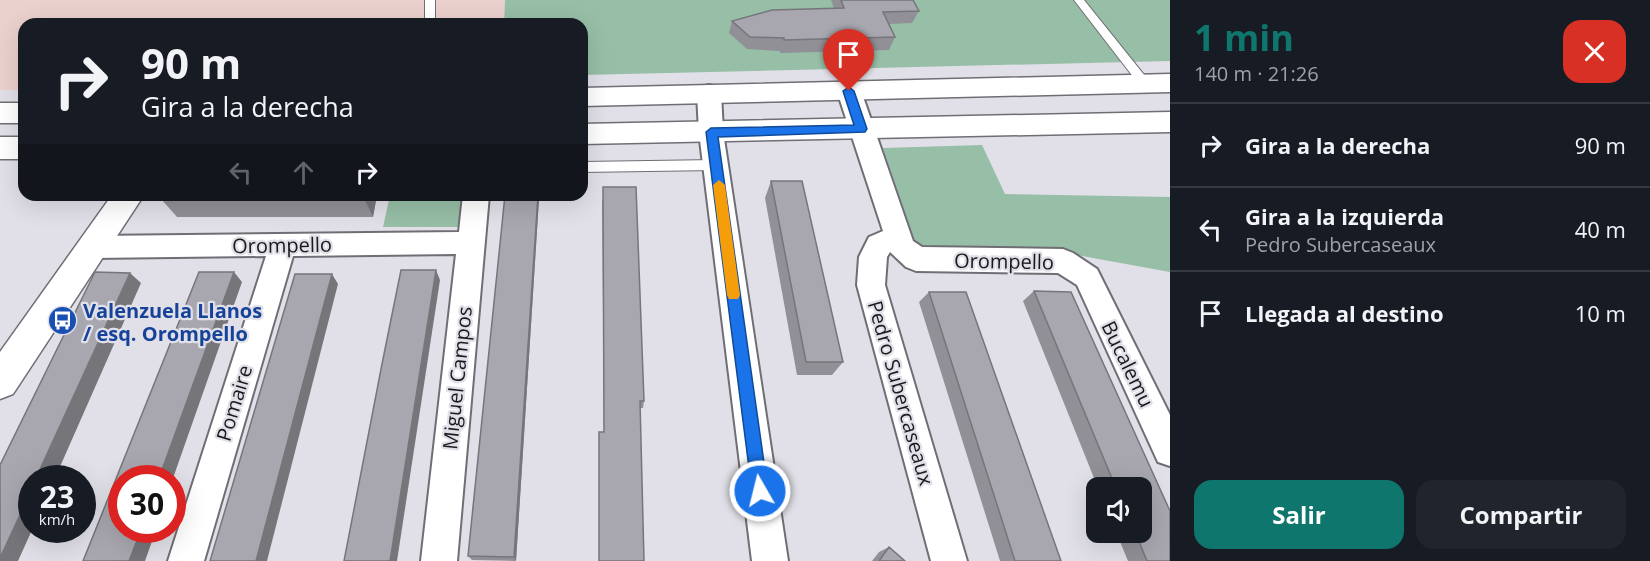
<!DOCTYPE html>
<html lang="es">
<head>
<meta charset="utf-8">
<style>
	:root { --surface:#171b24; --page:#20242c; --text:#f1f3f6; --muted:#9ea1a6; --line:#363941; --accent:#0f766e }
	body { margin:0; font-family:"Open Sans",sans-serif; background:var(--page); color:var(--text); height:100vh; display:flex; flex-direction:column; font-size:22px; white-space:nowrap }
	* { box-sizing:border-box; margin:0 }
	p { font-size:20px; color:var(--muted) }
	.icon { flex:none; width:33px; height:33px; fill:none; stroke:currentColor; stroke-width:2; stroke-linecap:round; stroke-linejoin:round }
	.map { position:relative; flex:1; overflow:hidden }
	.drawer { display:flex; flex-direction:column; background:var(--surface); width:480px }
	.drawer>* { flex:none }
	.banner { position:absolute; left:18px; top:18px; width:570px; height:183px; border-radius:18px; box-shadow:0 6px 24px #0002; background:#171b24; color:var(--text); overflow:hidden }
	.tools { position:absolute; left:1086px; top:477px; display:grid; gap:12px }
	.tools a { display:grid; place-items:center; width:66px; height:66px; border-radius:12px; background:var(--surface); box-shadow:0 6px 24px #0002; font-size:30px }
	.speed { position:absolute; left:18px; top:465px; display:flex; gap:12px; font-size:30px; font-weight:700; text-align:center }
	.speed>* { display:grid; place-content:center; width:78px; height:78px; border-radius:50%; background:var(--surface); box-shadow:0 6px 24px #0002; line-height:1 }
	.speed small { font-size:15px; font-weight:400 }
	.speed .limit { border:9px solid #d22; background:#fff; color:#111 }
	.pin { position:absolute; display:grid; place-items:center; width:51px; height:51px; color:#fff; margin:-62px -26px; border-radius:50% 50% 50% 0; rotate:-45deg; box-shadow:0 0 6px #0007 }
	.pin .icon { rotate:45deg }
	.me { position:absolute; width:66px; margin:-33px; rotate:352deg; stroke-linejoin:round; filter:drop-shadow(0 0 4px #0008) }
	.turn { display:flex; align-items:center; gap:21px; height:126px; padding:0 24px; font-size:27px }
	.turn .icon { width:78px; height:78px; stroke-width:2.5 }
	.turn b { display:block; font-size:42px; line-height:51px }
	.lanes { display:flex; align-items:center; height:57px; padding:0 24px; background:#0003; justify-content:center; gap:30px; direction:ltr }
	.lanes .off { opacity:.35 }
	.round { display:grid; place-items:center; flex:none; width:63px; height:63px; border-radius:18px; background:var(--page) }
	.summary { display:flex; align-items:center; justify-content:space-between; height:102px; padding:0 24px }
	h1 { font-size:36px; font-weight:700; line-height:45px; color:var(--accent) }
	.action { display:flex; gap:12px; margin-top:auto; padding:12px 24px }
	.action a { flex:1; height:69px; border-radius:18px; background:var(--accent); color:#fff; font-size:24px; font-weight:700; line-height:69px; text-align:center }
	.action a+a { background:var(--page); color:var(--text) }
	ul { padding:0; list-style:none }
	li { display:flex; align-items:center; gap:18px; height:84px; padding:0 24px; border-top:2px solid var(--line) }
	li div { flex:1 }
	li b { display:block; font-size:22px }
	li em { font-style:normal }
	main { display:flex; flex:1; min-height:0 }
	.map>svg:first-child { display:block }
</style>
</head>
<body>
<main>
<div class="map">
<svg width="1170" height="561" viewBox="0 0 1170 561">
	<rect width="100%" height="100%" fill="#e1e0e8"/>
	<!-- industrial -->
	<path fill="#ebd1cd" d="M0,0H505L504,24H24V90H0Z"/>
	<!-- green -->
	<path fill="#97bea6" d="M505,0H1170V61L582,75V24H504Z
		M982,145L1005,194L1170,197V272L1060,252L917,247L883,148Z
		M390,195H464L460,227H383Z"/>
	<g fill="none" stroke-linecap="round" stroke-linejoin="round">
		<defs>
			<path id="service" d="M425,0H435V24H425Z
				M1074,0H1084L1149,81V87H1141Z
				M716,160L722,165L716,170L582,172V162Z"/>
			<path id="minor" d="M849,83L857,85L861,91L913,241L922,247L1063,249L1073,253L1097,269L1170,415V466L1158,462L1077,285L1058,273L916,271L906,267L890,252L887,257L885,285L967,561H931L857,285L859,257L869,237L883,231L837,91L841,85Z
				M709,85L717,87L721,93L723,132L788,561H752L699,132L697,93L701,87Z
				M463,195H489L457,561H421L456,254L293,256L204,561H168L266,256L93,258L83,255L79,247L83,239L93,236L459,232Z"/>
			<path id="tertiary" d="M112,195H144L13,394L0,399V352Z"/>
			<path id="secondary" d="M1170,74V92L582,106V88Z
				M0,103H24V123H0Z
				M1170,112V132L582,144V124Z
				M0,137H24V159H0Z"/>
		</defs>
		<!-- service casing -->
		<use href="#service" stroke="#6f6e75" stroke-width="2"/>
		<!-- minor casing -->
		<use href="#minor" stroke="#6f6e75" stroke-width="4"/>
		<!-- tertiary casing -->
		<use href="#tertiary" stroke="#6f6e75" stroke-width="3"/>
		<!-- secondary casing -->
		<use href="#secondary" stroke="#6f6e75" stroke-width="3"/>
		<!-- service -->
		<use href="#service" fill="#fff" fill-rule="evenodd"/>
		<!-- minor -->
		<use href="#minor" fill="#fff" fill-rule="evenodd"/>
		<!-- tertiary -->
		<use href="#tertiary" fill="#fff" fill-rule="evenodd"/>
		<!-- secondary -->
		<use href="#secondary" fill="#fff" fill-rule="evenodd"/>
	</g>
	<!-- wall -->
	<path fill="#909096" d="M831,0H913L919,11L912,23L889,24L895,37L889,50L780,53V51L747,49L729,33L732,21L834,8Z
		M771,181L843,362L832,375H797L765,198Z
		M377,195L373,217H177L162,200Z
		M505,195H539V199L516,561L472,560L468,556Z
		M602,197L644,401L643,408H640L604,432Z
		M1034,291L1071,292L1170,511V561H1128L1116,532H1142V488H1098L1023,301Z
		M929,292L1061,561H1000L919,302Z
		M889,547L905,561H872L879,552Z"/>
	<!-- shaded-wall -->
	<path fill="#76757a" d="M366,195H377L373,217L365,200Z
		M538,195H539V199L516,561L514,557Z
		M436,270L440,280L397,561H390Z
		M234,272L242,282L172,481V478H159Z
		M130,273L141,283L55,478H36Z
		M332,274L338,284L267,561H256Z
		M32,489V530L18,561H0V558Z
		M141,530H156L145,561H129Z"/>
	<!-- building -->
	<path fill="#a8a7af" stroke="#76757a" stroke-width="1.5" d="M841,0H913L919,11L883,12L895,37L784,40V38L750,37L732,21L772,10L844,8Z
		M771,181H802L843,362H806Z
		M603,187H636L644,401H640L644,561H599V432H604Z
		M164,195H366L365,200H162Z
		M505,195H538L514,557L468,556Z
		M401,270H436L390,561H344L382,364Z
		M95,272L130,273L36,478H32V489L0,558V465Z
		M199,272H234L159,478H122V530H141L129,561H83Z
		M295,274H332L256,561H210Z
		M1034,291L1071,292L1170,511V561H1147L1135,532H1142V488H1116Z
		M929,292H966L1061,561H1015Z
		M889,547L905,561H879Z"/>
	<!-- route -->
	<path fill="#1a73e8" stroke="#114b97" stroke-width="1.5" d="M849,87L854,91L867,129L865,132L718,137L768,491L766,497L760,499L754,497L752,491L706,132L711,128L854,125L843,91Z"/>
	<!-- slow -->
	<path fill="#f59e0b" d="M719,180L725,185L740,295L738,299H729L727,295L713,185Z"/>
	<!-- icons -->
	<defs>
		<symbol id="bus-disc" viewBox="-11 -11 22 22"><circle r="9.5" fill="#1a4fb4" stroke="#e1e0e8"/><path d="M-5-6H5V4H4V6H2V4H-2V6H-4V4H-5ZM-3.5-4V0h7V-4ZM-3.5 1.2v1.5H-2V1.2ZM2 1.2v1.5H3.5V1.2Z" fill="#fff"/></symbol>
	</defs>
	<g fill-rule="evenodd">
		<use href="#bus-disc" x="46" y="304" width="33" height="33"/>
	</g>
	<g text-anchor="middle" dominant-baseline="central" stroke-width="4.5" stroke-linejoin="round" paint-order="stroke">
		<!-- street labels -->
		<g font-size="20" fill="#1a191c" stroke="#e1e0e8">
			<text transform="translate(282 245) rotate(-1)">Orompello</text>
			<text transform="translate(1004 261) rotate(1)">Orompello</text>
			<text transform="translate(1128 364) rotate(64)">Bucalemu</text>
			<text transform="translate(457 378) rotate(-84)">Miguel Campos</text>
			<text transform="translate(901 393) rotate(74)">Pedro Subercaseaux</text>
			<text transform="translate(234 403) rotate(-73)">Pomaire</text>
		</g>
		<!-- transit labels -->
		<g font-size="20" font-weight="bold" fill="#164399" stroke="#e1e0e8" text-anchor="start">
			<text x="83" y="310">Valenzuela Llanos<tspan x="83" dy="23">/ esq. Orompello</tspan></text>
		</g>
	</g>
</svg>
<div class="tools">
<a><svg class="icon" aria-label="sound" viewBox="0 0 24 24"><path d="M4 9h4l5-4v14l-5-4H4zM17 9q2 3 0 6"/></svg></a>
</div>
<div class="speed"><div>23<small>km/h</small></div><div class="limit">30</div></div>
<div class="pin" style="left:849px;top:91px;background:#d93025"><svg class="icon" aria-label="arrive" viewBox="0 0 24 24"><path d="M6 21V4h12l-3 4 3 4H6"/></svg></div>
<svg class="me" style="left:760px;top:491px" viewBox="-20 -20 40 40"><circle r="17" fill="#1a73e8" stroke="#fff" stroke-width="3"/><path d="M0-11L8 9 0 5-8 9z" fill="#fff"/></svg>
<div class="banner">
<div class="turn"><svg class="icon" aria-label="right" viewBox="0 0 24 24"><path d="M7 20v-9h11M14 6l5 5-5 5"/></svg><div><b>90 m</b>Gira a la derecha</div></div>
<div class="lanes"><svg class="icon off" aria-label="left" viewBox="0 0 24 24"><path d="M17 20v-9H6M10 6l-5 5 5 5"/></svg><svg class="icon off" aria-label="ahead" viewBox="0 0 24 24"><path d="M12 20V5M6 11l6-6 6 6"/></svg><svg class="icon" aria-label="right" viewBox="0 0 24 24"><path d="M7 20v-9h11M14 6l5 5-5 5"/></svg></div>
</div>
</div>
<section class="drawer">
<div class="summary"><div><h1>1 min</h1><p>140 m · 21:26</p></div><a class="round" style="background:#d93025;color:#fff"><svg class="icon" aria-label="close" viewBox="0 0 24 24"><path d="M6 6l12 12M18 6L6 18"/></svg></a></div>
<ul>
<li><svg class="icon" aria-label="right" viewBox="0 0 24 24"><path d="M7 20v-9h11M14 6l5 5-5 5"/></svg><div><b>Gira a la derecha</b></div><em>90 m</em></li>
<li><svg class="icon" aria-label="left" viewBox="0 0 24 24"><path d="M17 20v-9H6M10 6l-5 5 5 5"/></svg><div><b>Gira a la izquierda</b><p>Pedro Subercaseaux</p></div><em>40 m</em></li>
<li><svg class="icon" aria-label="arrive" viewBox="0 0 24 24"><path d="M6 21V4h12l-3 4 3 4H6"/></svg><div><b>Llegada al destino</b></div><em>10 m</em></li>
</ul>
<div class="action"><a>Salir</a><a>Compartir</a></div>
</section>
</main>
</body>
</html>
